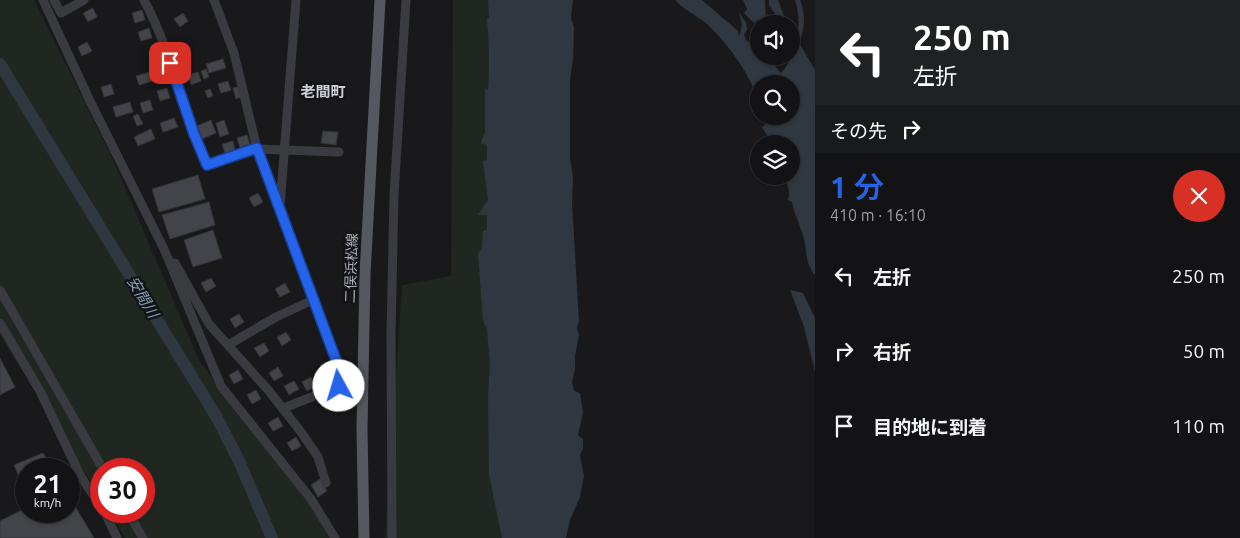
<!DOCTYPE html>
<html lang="ja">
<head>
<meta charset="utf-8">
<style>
	:root { --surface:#131315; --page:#1c1c1e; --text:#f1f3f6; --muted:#9d9ea0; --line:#323234; --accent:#2563eb }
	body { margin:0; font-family:Ubuntu,"Noto Sans JP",sans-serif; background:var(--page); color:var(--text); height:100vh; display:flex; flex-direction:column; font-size:19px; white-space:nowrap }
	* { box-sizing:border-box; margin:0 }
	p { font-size:16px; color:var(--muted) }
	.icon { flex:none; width:28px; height:28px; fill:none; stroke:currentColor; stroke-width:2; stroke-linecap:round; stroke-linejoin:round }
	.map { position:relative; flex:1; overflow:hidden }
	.details { display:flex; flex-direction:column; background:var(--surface); width:425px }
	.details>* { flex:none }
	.banner { background:#202124; color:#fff; overflow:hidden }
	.tools { position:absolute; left:750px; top:15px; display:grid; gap:10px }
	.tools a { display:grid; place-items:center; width:50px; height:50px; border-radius:50%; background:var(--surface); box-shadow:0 1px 4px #0004,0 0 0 1px var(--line); font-size:25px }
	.speed { position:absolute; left:15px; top:458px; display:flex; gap:10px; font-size:25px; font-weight:700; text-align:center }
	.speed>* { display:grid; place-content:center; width:65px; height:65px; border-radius:50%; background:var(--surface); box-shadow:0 1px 4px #0004,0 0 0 1px var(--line); line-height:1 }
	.speed small { font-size:12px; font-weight:400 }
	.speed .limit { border:8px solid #d22; background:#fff; color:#111 }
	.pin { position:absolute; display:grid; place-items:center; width:42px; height:42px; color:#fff; margin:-21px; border-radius:10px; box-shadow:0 2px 8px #0006 }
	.me { position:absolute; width:55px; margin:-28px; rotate:354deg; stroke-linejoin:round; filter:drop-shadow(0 0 4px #0008) }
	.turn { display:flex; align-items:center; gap:18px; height:105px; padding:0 15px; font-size:22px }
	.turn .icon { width:65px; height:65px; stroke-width:2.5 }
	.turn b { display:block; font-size:35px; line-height:42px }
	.then { display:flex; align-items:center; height:48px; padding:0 15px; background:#0003; gap:10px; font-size:19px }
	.round { display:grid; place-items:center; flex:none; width:52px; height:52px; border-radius:26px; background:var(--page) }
	.overview { display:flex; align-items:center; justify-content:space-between; height:85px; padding:0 15px }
	h1 { font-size:30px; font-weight:600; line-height:38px; color:var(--accent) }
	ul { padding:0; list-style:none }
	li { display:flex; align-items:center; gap:15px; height:75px; padding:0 15px }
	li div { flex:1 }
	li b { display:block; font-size:19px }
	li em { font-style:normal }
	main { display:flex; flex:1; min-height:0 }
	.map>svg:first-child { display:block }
</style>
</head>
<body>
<main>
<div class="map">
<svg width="815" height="538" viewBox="0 0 815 538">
	<rect width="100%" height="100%" fill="#19191c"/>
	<!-- green -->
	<path fill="#1f2720" d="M0,0H34L111,155L199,360L231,404L309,503L329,538H125L109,511H144V469H101V499L0,335Z
		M453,0H498L508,538H385L402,285L451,276Z"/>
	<!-- water -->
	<path fill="#2f3840" d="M488,0H573L571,18L574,27L573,59L570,80V159L573,177L572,203L579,321L577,328L579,335L575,356V369L572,382L574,391L580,393L583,413L578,435L583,439V448L580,455L584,476L580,497L570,520L566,538H502L489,475L488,397L490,364L487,330L483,320L478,254L482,247L483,231L487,230V215H478L488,200L483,161L487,160V145L481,143L485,132V90L488,89C490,65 489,42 487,19L489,17Z
		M675,0H702L738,31L739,37L742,25L739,12L746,23L747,30L744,35L746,40L759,49V56H766L781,73C797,56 803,22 795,0H800C806,16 805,28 799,43L815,70V275C804,261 808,254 804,239C801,226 794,214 792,202L788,200C791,192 787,184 784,176H791V144H772L762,127L766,124L764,116H791V84H759V101C749,74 732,49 712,29C701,17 686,12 675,0Z
		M743,0H765L766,24L757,20L754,23L744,13L747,9Z
		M769,0H778L787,24H782L769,5Z
		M790,290L803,293L815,318V372L804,327Z"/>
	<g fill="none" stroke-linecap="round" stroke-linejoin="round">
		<!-- river -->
		<path stroke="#2f3840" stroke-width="12" d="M0,64L216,416L239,461L272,538"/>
	</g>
	<!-- building -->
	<path fill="#434449" stroke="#333338" d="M93,8L97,17L88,22L83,13Z
		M142,10L145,20L135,23L132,13Z
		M183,13L188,21L180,27L174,19Z
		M149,28L152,38L141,41L138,32Z
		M87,42L92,51L82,56L78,47Z
		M158,48L163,57L154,62L149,53Z
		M223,59L226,68L209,73L206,64Z
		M206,69L209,77L204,79L201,71Z
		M150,72L153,81L139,85L136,76Z
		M198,72L201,81L191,85L188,75Z
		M228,81L231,90L221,93L218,84Z
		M111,84L114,94L104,97L101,87Z
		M238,87L241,97L236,99L233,88Z
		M167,88L170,98L160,101L157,91Z
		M210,89L213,96L208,98L205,91Z
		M150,100L153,110L143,113L140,103Z
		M130,102L133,112L116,117L113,107Z
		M138,114L143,124L137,126L133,116Z
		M174,118L178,127L163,132L160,123Z
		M211,120L216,133L202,139L197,126Z
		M224,120L229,134L220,137L216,123Z
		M151,129L155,139L138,146L134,137Z
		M323,131L338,132L336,145L321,143Z
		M247,135L250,144L240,148L237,138Z
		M233,141L235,150L225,153L222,144Z
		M198,175L205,199L159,212L152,189Z
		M258,193L263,202L254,207L249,198Z
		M209,202L215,225L170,239L162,215Z
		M213,230L222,258L193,267L184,240Z
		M211,278L216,286L206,292L201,283Z
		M285,283L290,292L280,297L275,289Z
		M239,314L244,322L235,328L230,319Z
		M286,332L291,340L282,346L277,337Z
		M264,343L269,351L260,357L254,348Z
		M0,358L15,387L0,395Z
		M278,367L283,376L274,381L269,373Z
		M238,370L243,379L234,384L229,375Z
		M311,377L316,386L307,391L302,382Z
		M294,381L299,389L289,395L284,386Z
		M256,390L261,399L252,404L247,395Z
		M278,417L283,426L273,431L268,423Z
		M296,437L301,446L292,451L287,443Z
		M43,453L52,469H26V492L14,465Z
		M320,479L327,491L318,497L311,485Z
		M69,496L94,538H0V521L26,508V511H69Z"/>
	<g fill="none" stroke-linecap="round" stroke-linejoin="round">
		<!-- minor -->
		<path stroke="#3a3b41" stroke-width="9" d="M43,0L90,101L164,249L221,386L311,499L335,538
			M54,0L61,13L84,0
			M144,0C172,52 183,111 207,165L257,149L339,152
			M214,0L234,53L257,149L339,368V386L284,408
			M280,206L296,0
			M175,263L209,324L269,391L301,432L318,457L326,483
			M0,290L103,469
			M0,323L40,391L81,477L101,507
			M228,345L276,317L313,300
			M104,511L117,538
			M127,511L143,538
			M392,538L391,333L394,195L406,0"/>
		<!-- major -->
		<path stroke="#565860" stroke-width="11" d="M364,538L362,429L365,274L380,0"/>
	</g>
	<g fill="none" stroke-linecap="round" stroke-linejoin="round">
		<defs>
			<path id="route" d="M170,63L194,134L207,165L257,148L339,368V386"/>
		</defs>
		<!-- route casing -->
		<use href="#route" stroke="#184099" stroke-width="12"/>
		<!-- route -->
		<use href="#route" stroke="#2563eb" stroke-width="9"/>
	</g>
	<g text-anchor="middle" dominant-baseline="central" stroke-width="5" stroke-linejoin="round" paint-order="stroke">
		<!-- street labels -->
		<g font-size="14" fill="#acb0bb" stroke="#141417">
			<text transform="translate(351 268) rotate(-88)">二俣浜松線</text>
		</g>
		<!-- neighbourhood labels -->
		<g font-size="15" font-weight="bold" fill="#cdcfd7" stroke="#141417">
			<text x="323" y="91">老間町</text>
		</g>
		<!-- water labels -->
		<g font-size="15" font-style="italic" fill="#839db5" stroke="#141417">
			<text transform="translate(143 297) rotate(59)">安間川</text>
		</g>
	</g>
</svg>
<div class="tools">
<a><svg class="icon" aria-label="sound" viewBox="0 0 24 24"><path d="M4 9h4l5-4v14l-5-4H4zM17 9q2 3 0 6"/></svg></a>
<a><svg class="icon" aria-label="search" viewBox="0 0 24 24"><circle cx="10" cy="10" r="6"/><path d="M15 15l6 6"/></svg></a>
<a><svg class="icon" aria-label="layers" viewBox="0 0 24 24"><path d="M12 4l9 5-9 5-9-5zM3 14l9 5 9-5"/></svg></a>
</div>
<div class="speed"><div>21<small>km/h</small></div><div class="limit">30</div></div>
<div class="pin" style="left:170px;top:63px;background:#d93025"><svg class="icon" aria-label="arrive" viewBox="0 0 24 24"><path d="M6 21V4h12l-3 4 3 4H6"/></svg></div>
<svg class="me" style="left:339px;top:386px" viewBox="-20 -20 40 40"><circle r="19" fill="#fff"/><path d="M0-13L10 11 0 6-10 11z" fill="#2563eb"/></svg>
</div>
<section class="details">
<div class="banner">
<div class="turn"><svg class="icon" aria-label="left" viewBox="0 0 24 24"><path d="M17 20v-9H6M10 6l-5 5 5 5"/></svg><div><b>250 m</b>左折</div></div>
<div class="then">その先<svg class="icon" aria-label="right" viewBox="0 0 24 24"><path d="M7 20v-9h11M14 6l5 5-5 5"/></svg></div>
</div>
<div class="overview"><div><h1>1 分</h1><p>410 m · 16:10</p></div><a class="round" style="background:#d93025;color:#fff"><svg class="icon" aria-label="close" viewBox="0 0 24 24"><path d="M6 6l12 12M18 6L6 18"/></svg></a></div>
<ul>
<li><svg class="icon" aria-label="left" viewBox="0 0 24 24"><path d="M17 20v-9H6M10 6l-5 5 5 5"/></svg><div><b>左折</b></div><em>250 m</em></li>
<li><svg class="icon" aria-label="right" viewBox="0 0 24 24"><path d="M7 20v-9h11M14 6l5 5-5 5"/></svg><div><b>右折</b></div><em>50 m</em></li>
<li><svg class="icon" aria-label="arrive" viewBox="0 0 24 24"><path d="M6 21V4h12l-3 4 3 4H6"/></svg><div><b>目的地に到着</b></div><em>110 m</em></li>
</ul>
</section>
</main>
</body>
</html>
